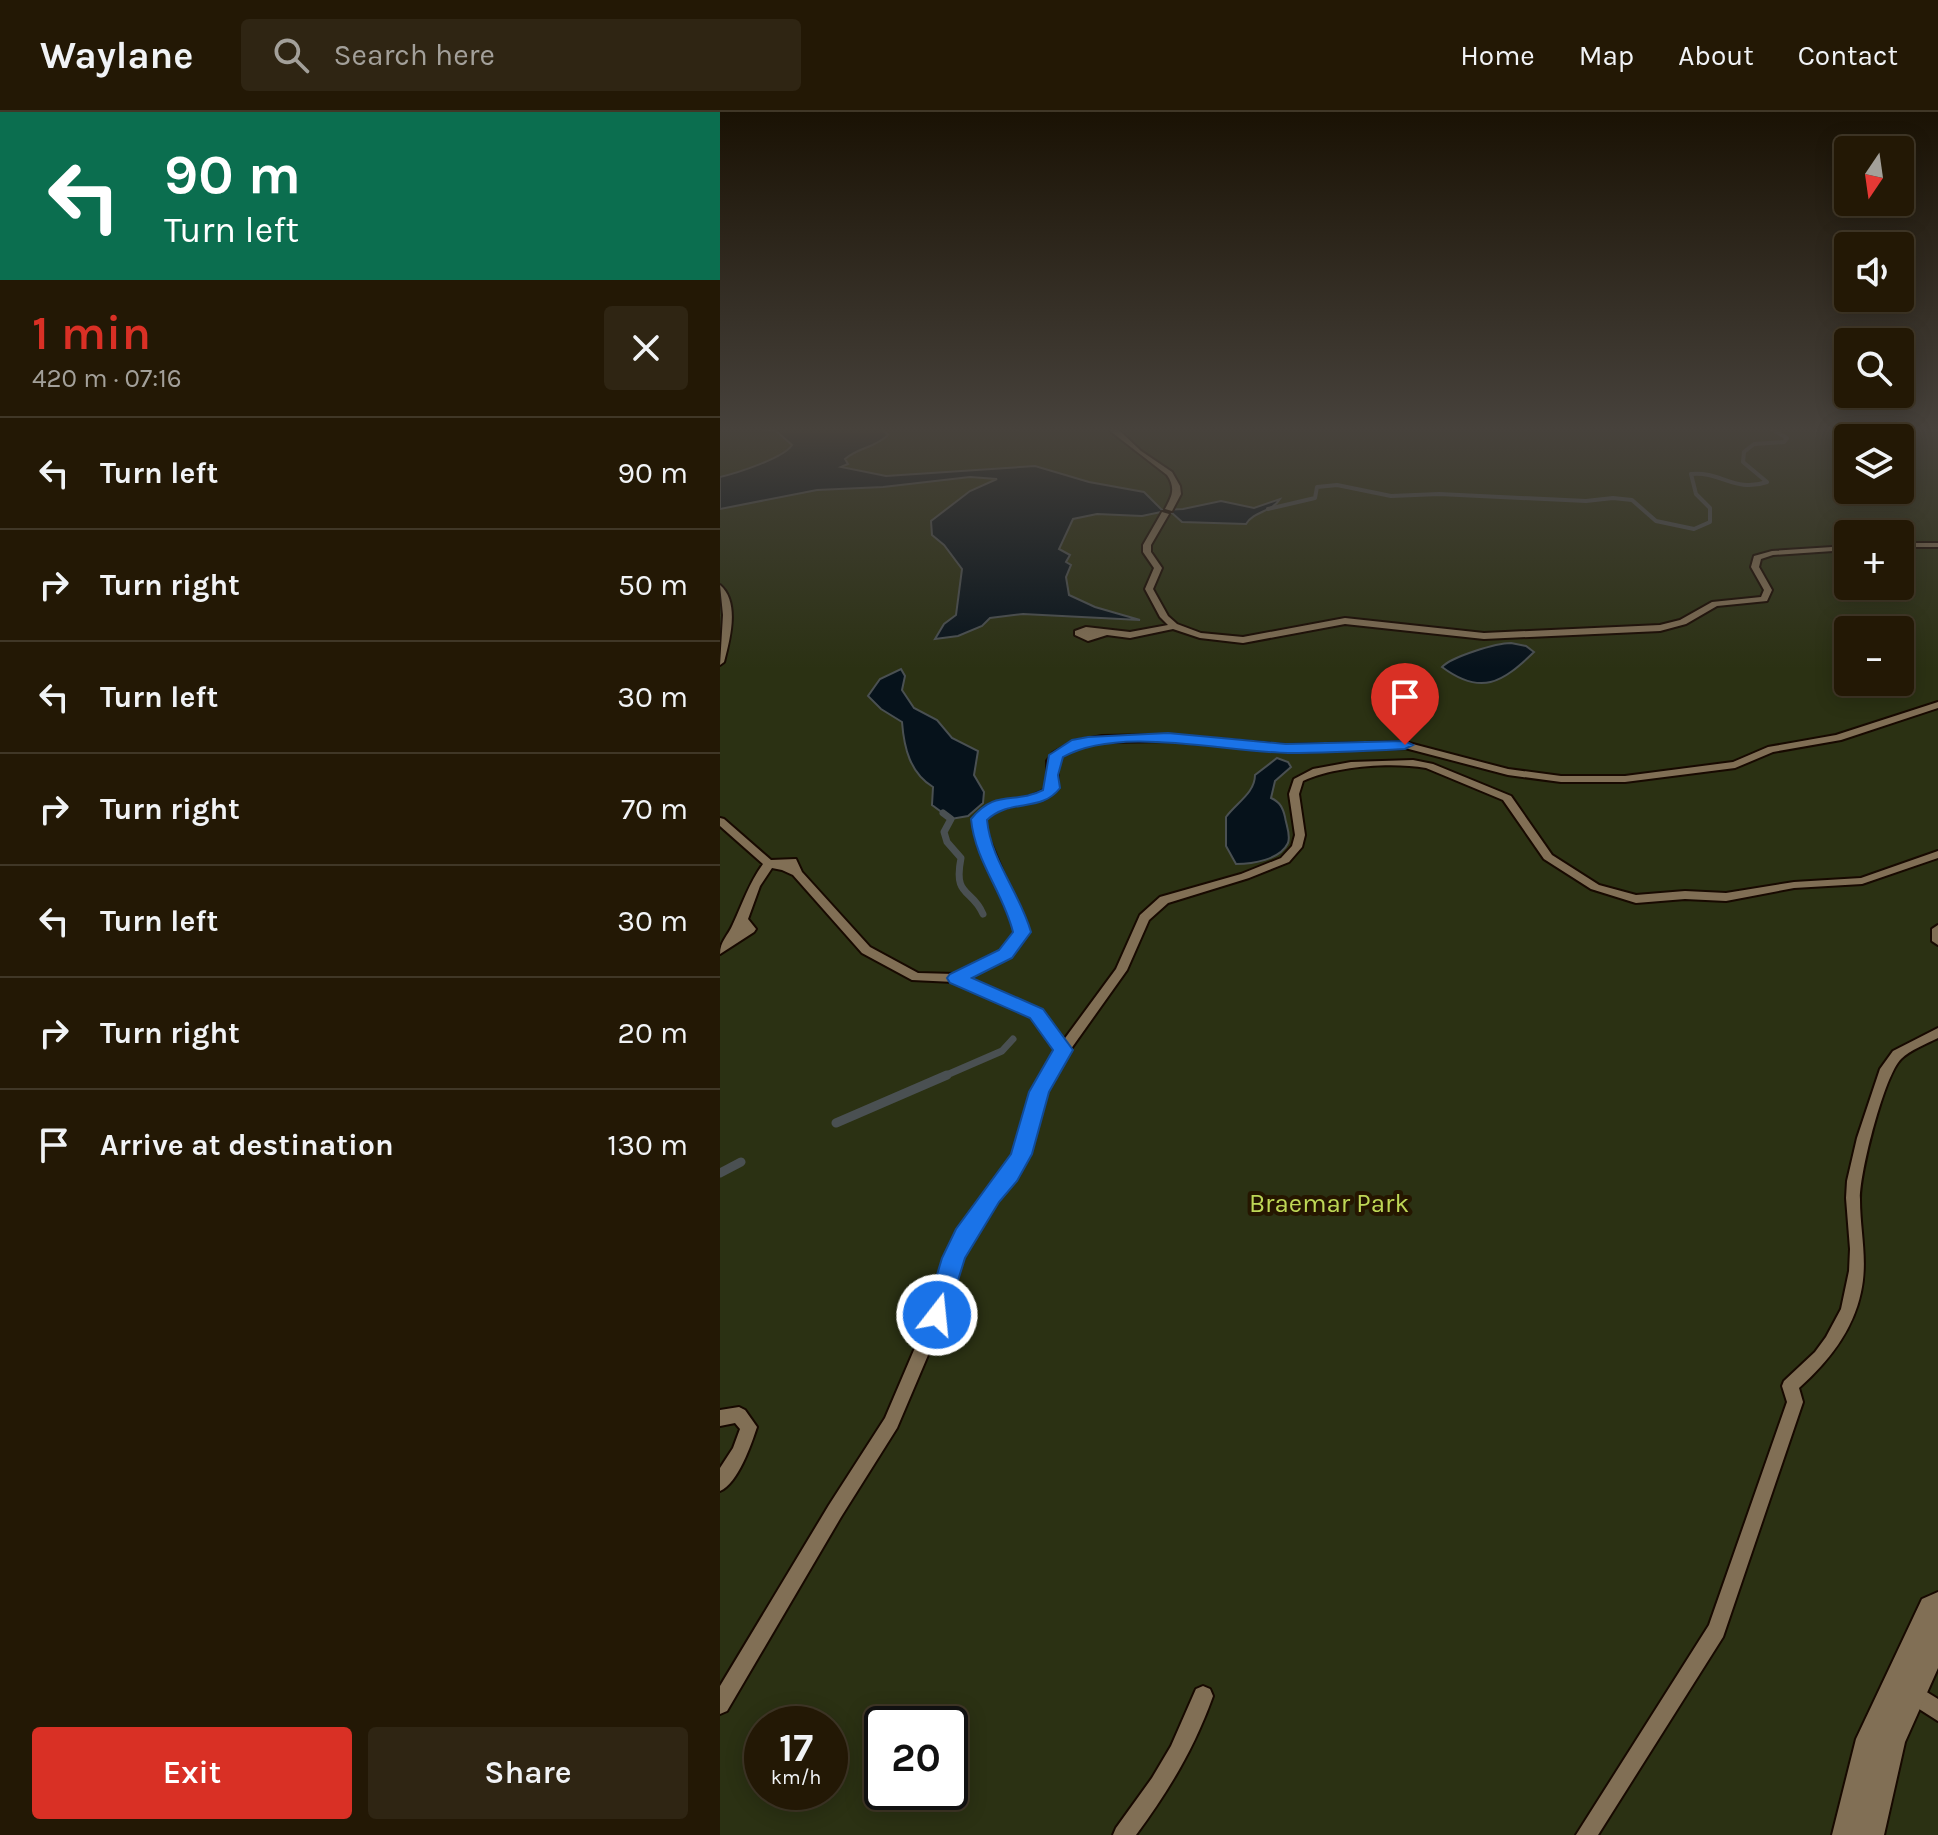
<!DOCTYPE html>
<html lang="en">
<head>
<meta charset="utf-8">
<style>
	:root { --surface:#231805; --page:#2f2513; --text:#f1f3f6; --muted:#a3a09a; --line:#403727; --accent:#d93025 }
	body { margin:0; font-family:Karla,sans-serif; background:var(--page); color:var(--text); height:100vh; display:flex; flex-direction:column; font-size:30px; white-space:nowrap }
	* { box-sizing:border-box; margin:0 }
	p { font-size:26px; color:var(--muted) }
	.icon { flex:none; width:44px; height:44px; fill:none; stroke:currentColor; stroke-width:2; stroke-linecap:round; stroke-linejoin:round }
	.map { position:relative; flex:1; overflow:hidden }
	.sheet { display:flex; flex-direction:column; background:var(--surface); width:720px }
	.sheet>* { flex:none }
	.top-card { background:#0b6e4f; color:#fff; overflow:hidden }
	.needle { width:52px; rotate:193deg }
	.buttons { position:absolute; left:1114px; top:24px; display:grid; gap:16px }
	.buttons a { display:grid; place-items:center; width:80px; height:80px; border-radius:8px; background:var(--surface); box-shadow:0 4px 20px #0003,0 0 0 2px var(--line); font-size:40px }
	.speed { position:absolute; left:24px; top:1594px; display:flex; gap:16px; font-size:40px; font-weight:700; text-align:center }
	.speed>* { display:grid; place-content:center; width:104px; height:104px; border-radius:50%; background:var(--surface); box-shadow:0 4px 20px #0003,0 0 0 2px var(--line); line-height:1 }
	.speed small { font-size:20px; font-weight:400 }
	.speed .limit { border:4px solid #111; border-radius:12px; background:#fff; color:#111 }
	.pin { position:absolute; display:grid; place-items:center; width:68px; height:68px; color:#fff; margin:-82px -34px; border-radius:50% 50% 50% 0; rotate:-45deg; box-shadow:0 0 8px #0007 }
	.pin .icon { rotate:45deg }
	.me { position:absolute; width:88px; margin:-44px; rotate:16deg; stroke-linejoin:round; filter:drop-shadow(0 0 6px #0008) }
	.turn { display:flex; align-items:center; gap:28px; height:168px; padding:0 32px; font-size:36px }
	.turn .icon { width:104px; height:104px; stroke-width:2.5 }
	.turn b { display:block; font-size:56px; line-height:68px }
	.round { display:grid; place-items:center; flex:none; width:84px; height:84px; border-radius:8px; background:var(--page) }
	.summary { display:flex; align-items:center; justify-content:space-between; height:136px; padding:0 32px }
	h1 { font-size:48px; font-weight:600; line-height:60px; color:var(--accent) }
	.cta { display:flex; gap:16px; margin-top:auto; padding:16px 32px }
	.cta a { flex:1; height:92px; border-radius:8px; background:var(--accent); color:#fff; font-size:32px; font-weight:600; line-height:92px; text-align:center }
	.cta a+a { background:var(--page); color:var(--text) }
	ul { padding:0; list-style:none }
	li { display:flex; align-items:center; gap:24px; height:112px; padding:0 32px; border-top:2px solid var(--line) }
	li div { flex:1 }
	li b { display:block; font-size:30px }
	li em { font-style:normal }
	header { display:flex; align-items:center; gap:48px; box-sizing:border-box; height:112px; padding:0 40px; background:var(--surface); border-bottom:2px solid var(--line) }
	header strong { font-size:38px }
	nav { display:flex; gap:44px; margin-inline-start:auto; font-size:28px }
	.search { width:560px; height:72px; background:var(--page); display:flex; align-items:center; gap:20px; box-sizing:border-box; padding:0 28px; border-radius:8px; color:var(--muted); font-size:30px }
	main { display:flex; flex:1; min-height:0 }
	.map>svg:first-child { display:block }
</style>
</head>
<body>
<header>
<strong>Waylane</strong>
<div class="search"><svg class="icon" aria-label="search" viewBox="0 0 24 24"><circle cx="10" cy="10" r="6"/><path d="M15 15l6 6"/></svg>Search here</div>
<nav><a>Home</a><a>Map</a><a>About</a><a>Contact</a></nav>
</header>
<main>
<section class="sheet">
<div class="top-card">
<div class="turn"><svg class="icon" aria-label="left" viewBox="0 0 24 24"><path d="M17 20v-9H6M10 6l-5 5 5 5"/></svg><div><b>90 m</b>Turn left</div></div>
</div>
<div class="summary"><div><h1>1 min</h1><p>420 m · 07:16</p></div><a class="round"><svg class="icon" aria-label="close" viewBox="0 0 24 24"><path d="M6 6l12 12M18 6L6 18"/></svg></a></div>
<ul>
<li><svg class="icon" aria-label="left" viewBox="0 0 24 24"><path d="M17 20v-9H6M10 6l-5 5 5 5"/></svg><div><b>Turn left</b></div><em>90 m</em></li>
<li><svg class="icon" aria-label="right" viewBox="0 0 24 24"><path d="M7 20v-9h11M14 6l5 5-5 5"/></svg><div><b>Turn right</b></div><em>50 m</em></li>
<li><svg class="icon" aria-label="left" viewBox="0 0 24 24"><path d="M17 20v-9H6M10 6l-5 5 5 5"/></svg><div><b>Turn left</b></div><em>30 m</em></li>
<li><svg class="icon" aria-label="right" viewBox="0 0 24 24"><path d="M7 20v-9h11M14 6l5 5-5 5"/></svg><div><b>Turn right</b></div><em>70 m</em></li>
<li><svg class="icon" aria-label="left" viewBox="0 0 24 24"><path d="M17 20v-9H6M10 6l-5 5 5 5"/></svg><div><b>Turn left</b></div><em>30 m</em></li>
<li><svg class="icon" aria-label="right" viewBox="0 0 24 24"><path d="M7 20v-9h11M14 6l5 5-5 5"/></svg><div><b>Turn right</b></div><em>20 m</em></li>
<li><svg class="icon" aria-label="arrive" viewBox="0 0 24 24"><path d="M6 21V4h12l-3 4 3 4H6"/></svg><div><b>Arrive at destination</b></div><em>130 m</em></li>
</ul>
<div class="cta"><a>Exit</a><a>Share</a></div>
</section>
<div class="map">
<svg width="1218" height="1723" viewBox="0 0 1218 1723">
	<rect width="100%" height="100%" fill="#2f2007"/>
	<!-- green -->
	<path fill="#2b3113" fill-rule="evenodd" d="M0,315H1218V1723H0ZM1128,326H1180V378H1128ZM1128,422H1180V474H1128ZM1128,518H1180V570H1128ZM42,1612H110V1680H42ZM162,1612H230V1680H162Z"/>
	<!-- water -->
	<path fill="#06121b" stroke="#4a5052" stroke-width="2" d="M27,315L161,316L168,323C155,336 139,335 125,347L128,352L121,355L166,364L315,354L369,370L424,380L442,398L463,397L501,389L534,396L560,387C552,400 534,399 526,412L462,410L452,401L441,400L422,404L377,402L353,407L339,437L350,443L346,450L351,453L346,465L349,483L375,495L420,508L303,502L270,506L262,514L238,524L215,527L224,512L236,503L242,457L224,433L212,423L211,409L250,379L277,367L250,365L163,375L97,378L0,397V365C17,361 64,346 72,333L56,319Z
		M791,531L806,534L814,540C782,571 761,584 722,555C731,545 776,531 791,531Z
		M181,557L185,564L182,578L194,596L217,608L232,626L258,639L254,663L264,680L263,691L248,704L231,707L212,693L213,675C190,661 184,636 182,610L161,597L148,584L160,567Z
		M557,646L568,650L571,655L555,669L551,686C560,690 563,696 565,705C566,713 571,722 568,731C560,748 532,752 516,752L506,734V705C516,691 535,681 535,663Z"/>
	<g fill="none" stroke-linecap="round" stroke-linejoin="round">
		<!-- stream-far2 -->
		<path stroke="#4a5052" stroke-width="4" d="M1119,315L1153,325L1161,322L1157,315
			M1208,315L1218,317
			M548,397L595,386L597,375L617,373L671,384L719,382L866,389L893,386L912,388L936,409L974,417L990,410V396L976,382L971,362C1001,359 1015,381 1047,370L1023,350L1024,340L1034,332L1064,330L1067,326L1051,317L1054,315"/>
		<!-- stream-far1 -->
		<path stroke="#4a5052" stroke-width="7" d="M223,701L231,707L224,720L227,730L241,746C233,786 252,776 263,802
			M222,965L282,939L293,927"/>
		<!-- stream -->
		<path stroke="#4a5052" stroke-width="9" d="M116,1011L227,963
			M0,1061L21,1050"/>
		<defs>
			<path id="service" d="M385,315H394L400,319L421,339L452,360L460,374L461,382L452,399L445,397C452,384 456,376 447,363Z
				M442,400L449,402L431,433V440L442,456L433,477L448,504L457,512L481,521L523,525L625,506L764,521L940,513L960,508L992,490L1041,485L1044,478L1031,455L1034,444L1052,439L1128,434V438L1053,443L1041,447L1039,455L1052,478L1047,489L997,494L966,512L940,519L764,527L625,512L523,531L480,526L453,517L410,526L387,523L368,529L355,523V519L366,515L410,520L448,513L440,505L425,477L434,456L423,440V433Z
				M1180,431H1218V435H1180Z
				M0,473C20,490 10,527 4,550L0,553L3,503Z
				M1218,590V596L1121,628L1053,640L1015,656L905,670H841L788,663L685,636L566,639L448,629L382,630L360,633L340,645L337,649L338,676C315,699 289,685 264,708L267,722L308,820L289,845L247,866L321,899L343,929L396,857L420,803L440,785L521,762L561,746L572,734L575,723L569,682L574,667L593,657L631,650L693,648L713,652L791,684L832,743L879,773L916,783L965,779L1006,781L1074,770L1141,766L1218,739V746L1142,772L1074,776L1006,789L965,787L916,791L871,777L824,747L783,688L706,656C671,650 616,654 583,669L579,682L585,723L582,735L569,750L529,766L448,791L429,808L407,858L348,941L326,980L308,1042L295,1068L276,1088L240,1147L225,1203L177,1316L121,1405L7,1599L0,1602V1574L109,1393L165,1306L209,1203L226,1146L266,1080L285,1060L294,1042L312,980L336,938L313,905L234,870L192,868L142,841L73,763L62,758L52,756L40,774L28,807L36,817L34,820L0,842C0,829 8,824 13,812C22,793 29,771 43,752L0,714V706L4,707L51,748L76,747L82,760L150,835L198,861L235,862L252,855L281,839L296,820L261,737L254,707C279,680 304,694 328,675L327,649L333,641L354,629L382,624L448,623L566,633L685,630L788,657L841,664H905L1013,650L1048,635L1116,623Z
				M1218,813V833L1212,829V817Z
				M1218,916V926C1206,932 1190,938 1181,947C1164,964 1139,1062 1140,1088C1140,1119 1148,1148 1141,1180C1133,1219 1108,1250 1079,1276L1083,1290L1003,1525L878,1723H856L989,1513L1067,1290L1062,1274L1064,1269L1095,1240L1106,1225L1121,1197L1129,1159L1130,1137L1126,1086L1127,1069L1137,1026L1160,957L1173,939Z
				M19,1295L25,1298L37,1315C31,1333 18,1371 0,1379V1356L13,1336L20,1317L15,1311L0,1314V1298Z
				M1192,1571L1218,1587V1609L1185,1588L1182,1581L1185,1574Z
				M483,1574L490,1577L493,1584C474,1637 449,1678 416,1723H393L396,1716L432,1666L451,1634L476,1577Z"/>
			<path id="tertiary" d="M1218,1480V1556L1185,1630L1164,1723H1112L1136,1627L1202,1487Z"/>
		</defs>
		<!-- service casing -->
		<use href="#service" stroke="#170900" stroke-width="4"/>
		<!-- tertiary casing -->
		<use href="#tertiary" stroke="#170900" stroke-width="4"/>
		<!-- service -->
		<use href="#service" fill="#816f55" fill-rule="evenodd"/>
		<!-- tertiary -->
		<use href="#tertiary" fill="#816f55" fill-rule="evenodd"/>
	</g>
	<!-- sky -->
	<linearGradient id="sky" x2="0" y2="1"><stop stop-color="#1a1204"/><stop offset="0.57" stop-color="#47423c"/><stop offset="1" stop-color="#47423c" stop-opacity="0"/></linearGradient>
	<rect width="1218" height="557" fill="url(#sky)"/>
	<!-- route -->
	<path fill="#1a73e8" stroke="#114b97" stroke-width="2" d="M448,621L566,632L685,629L693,633L685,637C646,639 607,641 568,641C503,640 400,613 343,645L338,663L340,676C321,701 290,686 267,708C271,749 300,781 311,820L292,846L252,866L323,897L353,938L329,980L312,1042L297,1069L279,1090L245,1146L225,1210L217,1213L209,1210L205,1203L222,1146L236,1117L291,1042L309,980L333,938L310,906L230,871L227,866L230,862L279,838L293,820C283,780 255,749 251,707C276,676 294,693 323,678L329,643L352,628L368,625Z"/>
	<g text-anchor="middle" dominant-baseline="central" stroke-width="8" stroke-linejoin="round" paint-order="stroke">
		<!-- park labels -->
		<g font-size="26" fill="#bed756" stroke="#251600">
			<text x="609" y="1091">Braemar Park</text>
		</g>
	</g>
</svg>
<div class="buttons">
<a><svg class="needle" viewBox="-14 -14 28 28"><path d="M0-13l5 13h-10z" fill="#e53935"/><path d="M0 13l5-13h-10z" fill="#a3a09a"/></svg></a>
<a><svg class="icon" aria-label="sound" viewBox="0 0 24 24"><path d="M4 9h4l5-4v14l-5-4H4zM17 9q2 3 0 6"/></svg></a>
<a><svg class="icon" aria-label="search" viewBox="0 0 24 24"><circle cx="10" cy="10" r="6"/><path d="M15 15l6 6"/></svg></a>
<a><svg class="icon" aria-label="layers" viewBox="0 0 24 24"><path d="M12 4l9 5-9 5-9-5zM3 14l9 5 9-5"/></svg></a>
<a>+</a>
<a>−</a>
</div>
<div class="speed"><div>17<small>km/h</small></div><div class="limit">20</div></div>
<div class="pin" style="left:685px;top:633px;background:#d93025"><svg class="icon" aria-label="arrive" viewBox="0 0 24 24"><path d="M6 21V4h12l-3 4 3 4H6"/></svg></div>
<svg class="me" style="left:217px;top:1203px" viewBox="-20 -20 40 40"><circle r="17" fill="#1a73e8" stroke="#fff" stroke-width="3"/><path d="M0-11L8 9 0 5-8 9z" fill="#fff"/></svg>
</div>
</main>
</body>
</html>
